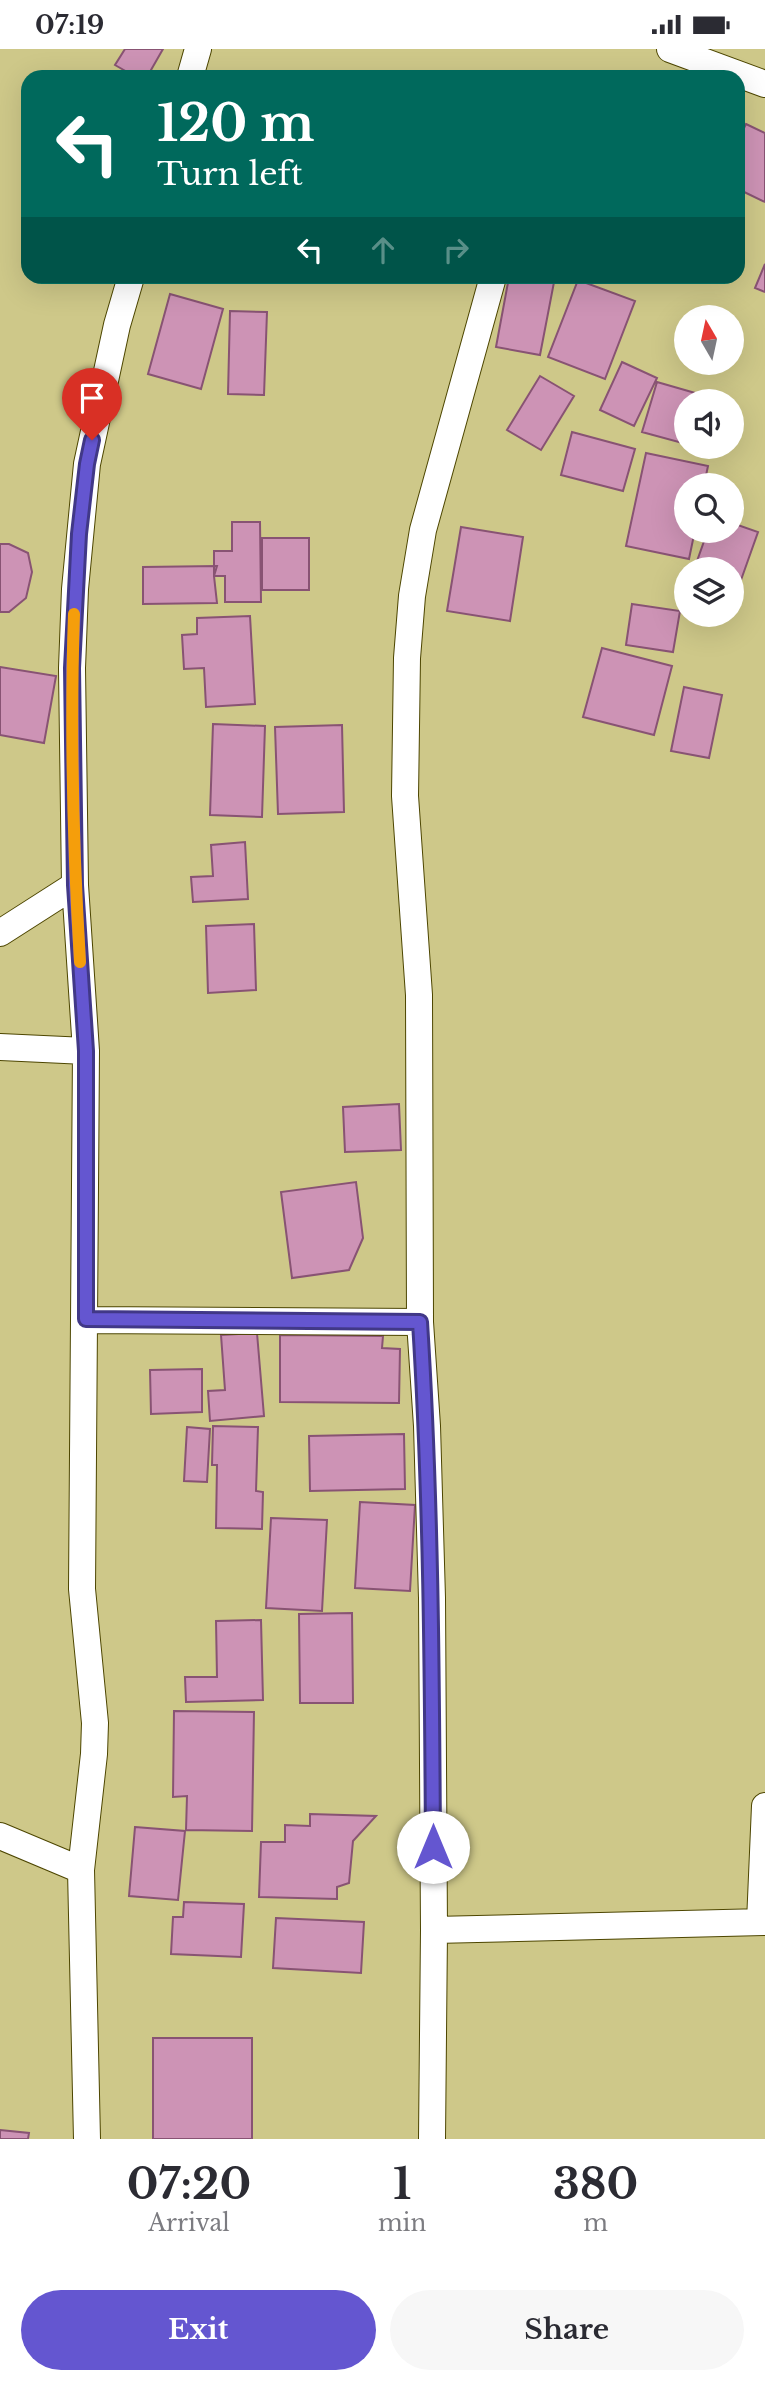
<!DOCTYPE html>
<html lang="en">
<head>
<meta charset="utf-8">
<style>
	:root { --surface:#fff; --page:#f7f7f7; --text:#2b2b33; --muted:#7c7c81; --accent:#6456d0 }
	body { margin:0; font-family:"Libre Baskerville",serif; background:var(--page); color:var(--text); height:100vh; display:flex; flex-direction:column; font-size:26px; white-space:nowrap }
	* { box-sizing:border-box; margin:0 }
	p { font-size:23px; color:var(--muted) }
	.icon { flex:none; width:38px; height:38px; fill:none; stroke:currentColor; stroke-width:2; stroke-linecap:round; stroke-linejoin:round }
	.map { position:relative; height:2090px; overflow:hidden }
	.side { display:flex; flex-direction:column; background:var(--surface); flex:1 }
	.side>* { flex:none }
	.hud { position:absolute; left:21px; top:21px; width:724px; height:214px; border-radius:21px; box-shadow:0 7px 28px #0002; background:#00695c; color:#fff; overflow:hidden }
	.needle { width:46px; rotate:351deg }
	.fabs { position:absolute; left:674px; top:256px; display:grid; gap:14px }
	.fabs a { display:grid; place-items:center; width:70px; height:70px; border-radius:50%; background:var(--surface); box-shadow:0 7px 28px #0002; font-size:35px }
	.pin { position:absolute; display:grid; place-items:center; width:60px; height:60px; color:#fff; margin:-72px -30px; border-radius:50% 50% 50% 0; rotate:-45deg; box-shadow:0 0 7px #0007 }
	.pin .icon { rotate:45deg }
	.me { position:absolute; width:77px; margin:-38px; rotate:0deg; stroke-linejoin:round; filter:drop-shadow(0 0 5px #0008) }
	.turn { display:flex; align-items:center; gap:24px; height:147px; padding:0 21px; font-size:32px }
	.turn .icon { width:91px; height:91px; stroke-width:2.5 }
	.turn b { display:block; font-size:49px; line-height:60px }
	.lanes { display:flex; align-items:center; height:66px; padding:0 21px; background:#0003; justify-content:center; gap:35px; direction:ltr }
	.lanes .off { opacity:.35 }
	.eta { display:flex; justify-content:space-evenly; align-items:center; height:119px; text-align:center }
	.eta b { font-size:42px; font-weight:800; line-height:49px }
	.cta { display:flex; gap:14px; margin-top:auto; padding:14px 21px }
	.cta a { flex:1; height:80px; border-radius:42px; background:var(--accent); color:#fff; font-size:28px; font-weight:800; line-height:80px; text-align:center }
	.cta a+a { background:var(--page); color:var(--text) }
	.status { display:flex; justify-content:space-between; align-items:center; height:49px; padding:0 35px; background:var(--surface); direction:ltr }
	.status svg { height:19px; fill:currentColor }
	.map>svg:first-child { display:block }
</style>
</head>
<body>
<div class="status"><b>07:19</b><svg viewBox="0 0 49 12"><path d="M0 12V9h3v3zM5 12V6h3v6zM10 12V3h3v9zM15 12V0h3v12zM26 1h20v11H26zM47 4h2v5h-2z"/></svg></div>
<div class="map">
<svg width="765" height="2090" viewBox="0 0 765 2090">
	<rect width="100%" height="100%" fill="#cec889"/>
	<!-- building -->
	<path fill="#cd93b5" stroke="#885373" stroke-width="2" d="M125,0H163L147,28H136L115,16Z
		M746,75L765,84V153L738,140V91Z
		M765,215V243L755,239Z
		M509,228H555L540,306L496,298Z
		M578,231L635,252L605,330L548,308Z
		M170,245L223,260L201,340L148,325Z
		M230,262L267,263L264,346L228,345Z
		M622,313L657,329L634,377L600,361Z
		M540,327L574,347L541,401L507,381Z
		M657,333L723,352H686V395L642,383Z
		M572,383L635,400L623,442L561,426Z
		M646,404L708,417L704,436H686V481H695L689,510L626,497Z
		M232,473H260L261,553H225V527H214V502H232Z
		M732,474L758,483L741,531L732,527V520H710L696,515L708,481H732Z
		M461,478L523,488L510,572L447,562Z
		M262,489H309V541H262Z
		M0,495H9L28,504L32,523L26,549L9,563H0Z
		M217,517L214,527L217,554L143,555V518Z
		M632,555L680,562L673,603L626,596Z
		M250,567L255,655L206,658L204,619L184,620L182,586L197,585V569Z
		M602,599L672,617L654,686L583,668Z
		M0,618L56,627L44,694L0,686Z
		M684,638L722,646L709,709L671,702Z
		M213,675L265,677L262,768L210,766Z
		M342,676L344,763L278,765L275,678Z
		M245,793L248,850L193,853L191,828L213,827L211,796Z
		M254,875L256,941L208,944L206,877Z
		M399,1055L401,1101L345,1103L343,1058Z
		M356,1133L363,1189L349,1221L292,1229L281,1143Z
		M257,1284L264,1367L210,1372L208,1342L225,1341L221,1286Z
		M280,1286L383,1287L382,1299L400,1300L399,1354L280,1353Z
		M202,1320V1363L151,1365L150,1321Z
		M213,1377L258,1378L256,1442L263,1443L262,1480L216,1479L217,1416H212Z
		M187,1378L210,1380L207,1433L184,1432Z
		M404,1385L405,1440L310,1442L309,1387Z
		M360,1453L415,1456L410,1542L355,1539Z
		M271,1469L327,1471L322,1562L266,1559Z
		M352,1564L353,1654H300L299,1565Z
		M261,1571L263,1651L186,1653L185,1628H217L216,1572Z
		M174,1662L254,1663L252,1782L186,1781L187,1747L173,1748Z
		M310,1765L376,1767L353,1792L349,1834L337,1838V1850L259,1848L261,1793H285V1776L310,1777Z
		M135,1778L185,1782L178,1851L129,1847Z
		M184,1853L244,1855L241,1908L171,1905L173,1868H183Z
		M276,1869L364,1873L361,1924L273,1919Z
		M153,1989H252V2090H153Z
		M0,2081L29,2084L28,2090H0Z"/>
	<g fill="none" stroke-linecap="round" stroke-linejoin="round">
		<defs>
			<path id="street" d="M670,0L765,35
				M190,28L198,0
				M0,884L75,836
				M0,998L86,1002
				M86,1271L420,1273
				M0,1787L81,1821
				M760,1873L765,1757
				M434,1881L765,1873
				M87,2090L81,1821L94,1705L95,1674L82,1540L86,1002L75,836L72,619L75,540L87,415L117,276L131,228
				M432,2090L434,1881L432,1549L427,1377L420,1273L419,946L405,747L407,609L412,547L423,481L493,228"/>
		</defs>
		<!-- street casing -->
		<use href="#street" stroke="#4d4600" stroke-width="28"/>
		<!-- street -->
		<use href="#street" stroke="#fff" stroke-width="26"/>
	</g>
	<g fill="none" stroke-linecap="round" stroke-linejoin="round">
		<defs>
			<path id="route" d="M92,391L87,415L79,485L72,619L75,836L86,1002V1270L420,1273C431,1448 432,1623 433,1798"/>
		</defs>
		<!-- route casing -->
		<use href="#route" stroke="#413887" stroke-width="18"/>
		<!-- route -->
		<use href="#route" stroke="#6456d0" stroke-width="12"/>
		<!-- slow -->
		<path stroke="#f59e0b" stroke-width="12" d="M74,565C70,681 73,797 80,913"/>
	</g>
</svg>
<div class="fabs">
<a><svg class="needle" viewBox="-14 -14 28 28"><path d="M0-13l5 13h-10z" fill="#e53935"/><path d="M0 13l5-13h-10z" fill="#7c7c81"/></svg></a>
<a><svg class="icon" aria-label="sound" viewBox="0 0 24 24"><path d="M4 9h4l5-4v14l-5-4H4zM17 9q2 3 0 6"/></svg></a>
<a><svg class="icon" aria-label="search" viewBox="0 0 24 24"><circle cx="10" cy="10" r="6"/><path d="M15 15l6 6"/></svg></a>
<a><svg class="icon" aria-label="layers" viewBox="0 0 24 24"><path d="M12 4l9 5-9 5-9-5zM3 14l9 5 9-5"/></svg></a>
</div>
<div class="pin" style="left:92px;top:391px;background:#d93025"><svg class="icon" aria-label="arrive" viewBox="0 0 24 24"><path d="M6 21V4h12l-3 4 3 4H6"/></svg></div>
<svg class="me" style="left:433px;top:1798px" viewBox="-20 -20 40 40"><circle r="19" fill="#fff"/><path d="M0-13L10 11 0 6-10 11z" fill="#6456d0"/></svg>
<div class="hud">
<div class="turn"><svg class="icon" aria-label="left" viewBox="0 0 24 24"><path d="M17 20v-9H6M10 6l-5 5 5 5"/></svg><div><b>120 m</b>Turn left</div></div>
<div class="lanes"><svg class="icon" aria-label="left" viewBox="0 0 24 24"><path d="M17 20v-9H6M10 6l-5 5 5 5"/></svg><svg class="icon off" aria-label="ahead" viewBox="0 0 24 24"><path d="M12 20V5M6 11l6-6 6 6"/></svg><svg class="icon off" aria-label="right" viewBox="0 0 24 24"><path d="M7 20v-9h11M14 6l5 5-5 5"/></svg></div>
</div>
</div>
<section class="side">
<div class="eta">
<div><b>07:20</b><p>Arrival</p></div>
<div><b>1</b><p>min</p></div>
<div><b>380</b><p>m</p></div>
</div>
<div class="cta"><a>Exit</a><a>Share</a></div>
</section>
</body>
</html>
